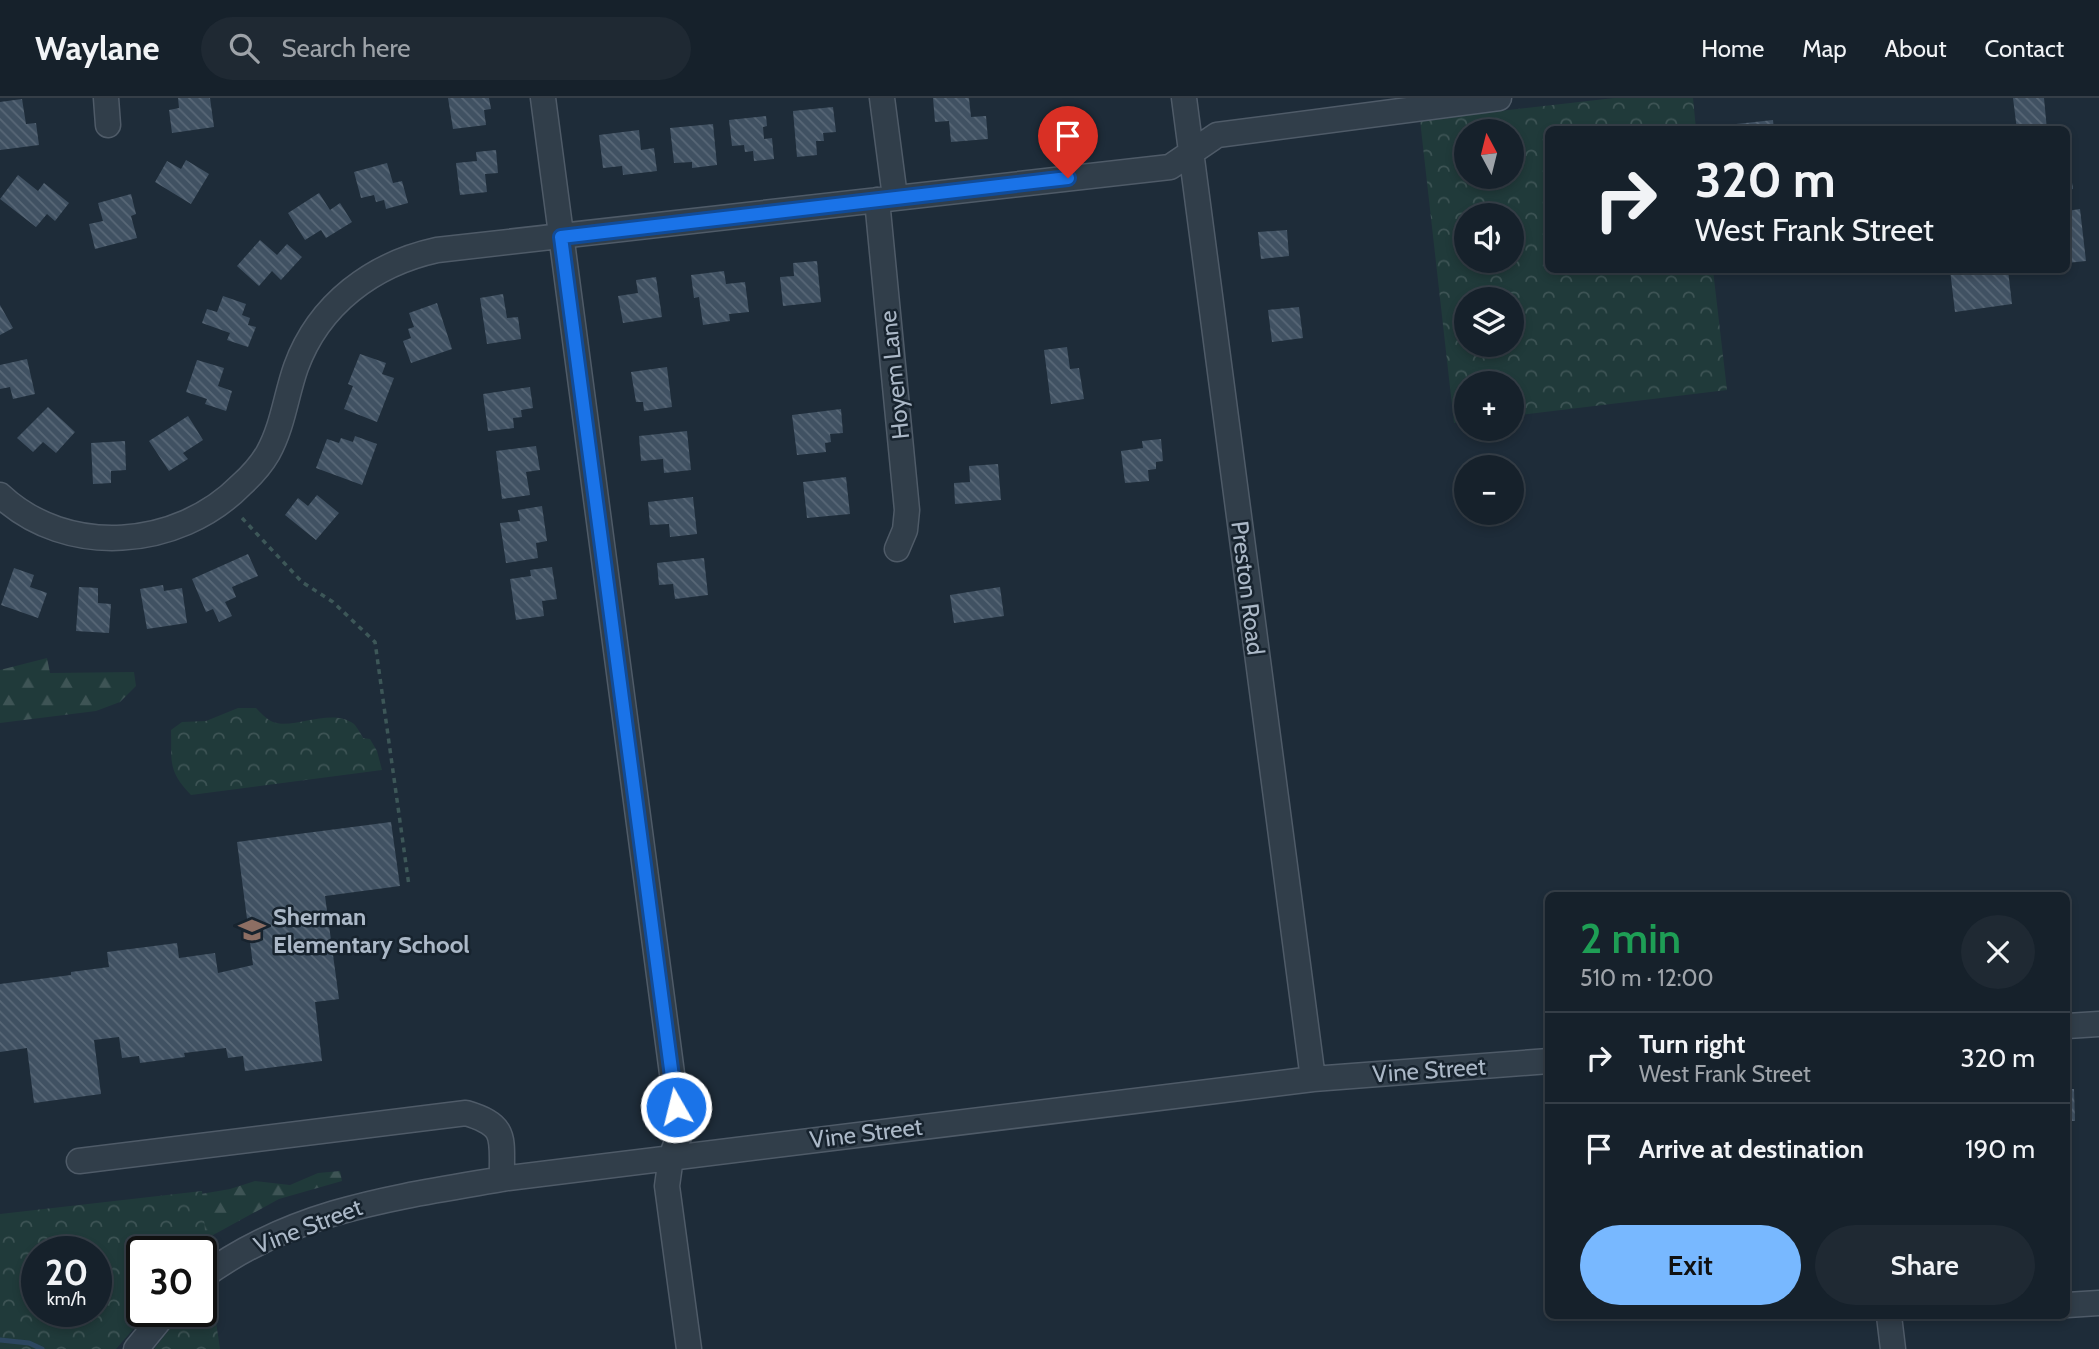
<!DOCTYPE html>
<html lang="en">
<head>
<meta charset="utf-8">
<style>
	:root { --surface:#16212b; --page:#1f2933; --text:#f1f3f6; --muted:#9ea3a9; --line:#353e47; --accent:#78b8ff }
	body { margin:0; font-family:Cabin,sans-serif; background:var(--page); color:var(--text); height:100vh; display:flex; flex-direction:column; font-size:26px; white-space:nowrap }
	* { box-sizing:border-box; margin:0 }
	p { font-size:23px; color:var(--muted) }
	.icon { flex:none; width:38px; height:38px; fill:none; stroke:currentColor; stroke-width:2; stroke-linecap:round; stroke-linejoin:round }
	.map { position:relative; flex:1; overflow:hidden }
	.details { position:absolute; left:1545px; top:794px; width:525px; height:427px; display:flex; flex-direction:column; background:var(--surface); border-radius:10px; box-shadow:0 4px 10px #0003,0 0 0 2px var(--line) }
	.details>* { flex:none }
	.banner { position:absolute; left:1545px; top:28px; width:525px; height:147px; border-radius:10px; box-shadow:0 4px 10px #0003,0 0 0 2px var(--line); background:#16212b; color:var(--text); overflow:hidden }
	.needle { width:46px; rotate:353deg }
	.buttons { position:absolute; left:1454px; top:21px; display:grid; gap:14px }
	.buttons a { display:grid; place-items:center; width:70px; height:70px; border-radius:50%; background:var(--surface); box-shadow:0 4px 10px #0003,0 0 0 2px var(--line); font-size:35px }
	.speed { position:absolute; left:21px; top:1138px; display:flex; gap:14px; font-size:35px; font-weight:700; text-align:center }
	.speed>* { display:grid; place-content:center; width:91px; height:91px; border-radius:50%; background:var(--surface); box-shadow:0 4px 10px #0003,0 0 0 2px var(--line); line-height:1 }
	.speed small { font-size:18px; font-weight:400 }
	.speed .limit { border:4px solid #111; border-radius:10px; background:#fff; color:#111 }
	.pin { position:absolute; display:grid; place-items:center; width:60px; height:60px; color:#fff; margin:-72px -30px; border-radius:50% 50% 50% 0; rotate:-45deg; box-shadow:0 0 7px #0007 }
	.pin .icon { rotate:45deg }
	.me { position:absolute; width:77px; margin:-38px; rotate:352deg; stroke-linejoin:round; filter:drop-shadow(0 0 5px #0008) }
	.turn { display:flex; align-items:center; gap:24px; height:147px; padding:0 35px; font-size:32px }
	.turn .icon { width:91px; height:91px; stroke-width:2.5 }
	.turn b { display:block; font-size:49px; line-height:60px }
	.round { display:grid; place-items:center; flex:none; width:74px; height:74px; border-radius:37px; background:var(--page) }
	.summary { display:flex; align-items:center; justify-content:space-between; height:119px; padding:0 35px }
	h1 { font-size:42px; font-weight:600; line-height:52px; color:#1e9e55 }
	.action { display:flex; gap:14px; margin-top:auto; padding:14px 35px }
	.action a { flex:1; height:80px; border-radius:42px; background:var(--accent); color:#111; font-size:28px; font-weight:600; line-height:80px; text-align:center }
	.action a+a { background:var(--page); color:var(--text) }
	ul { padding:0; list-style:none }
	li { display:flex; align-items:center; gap:21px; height:91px; padding:0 35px; border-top:2px solid var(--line) }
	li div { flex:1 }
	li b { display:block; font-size:26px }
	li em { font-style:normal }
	header { display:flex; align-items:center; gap:42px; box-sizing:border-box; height:98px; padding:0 35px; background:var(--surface); border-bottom:2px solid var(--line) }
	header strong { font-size:33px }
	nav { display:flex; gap:38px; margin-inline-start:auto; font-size:24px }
	.search { width:490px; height:63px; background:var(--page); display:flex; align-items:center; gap:18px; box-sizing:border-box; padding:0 24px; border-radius:38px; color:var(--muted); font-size:26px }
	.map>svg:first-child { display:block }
</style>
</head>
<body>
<header>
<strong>Waylane</strong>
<div class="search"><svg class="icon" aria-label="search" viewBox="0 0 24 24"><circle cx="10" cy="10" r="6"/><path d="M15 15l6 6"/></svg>Search here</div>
<nav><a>Home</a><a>Map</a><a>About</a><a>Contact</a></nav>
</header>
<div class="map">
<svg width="2099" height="1251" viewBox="0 0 2099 1251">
	<defs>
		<pattern id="forest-firs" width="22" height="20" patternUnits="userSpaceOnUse" patternTransform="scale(1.75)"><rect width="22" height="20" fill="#203a3a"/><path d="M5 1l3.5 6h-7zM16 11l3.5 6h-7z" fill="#3e5455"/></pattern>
		<pattern id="park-crowns" width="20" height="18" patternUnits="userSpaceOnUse" patternTransform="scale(1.75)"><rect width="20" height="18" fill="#203a3a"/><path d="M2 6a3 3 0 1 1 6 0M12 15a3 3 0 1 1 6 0" fill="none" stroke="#3e5455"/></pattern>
		<pattern id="building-back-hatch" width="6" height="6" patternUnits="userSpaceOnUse" patternTransform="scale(1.75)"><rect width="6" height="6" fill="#405162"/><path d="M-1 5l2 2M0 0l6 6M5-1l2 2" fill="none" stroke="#596877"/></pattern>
	</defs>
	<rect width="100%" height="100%" fill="#1e2c39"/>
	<!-- forest -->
	<path fill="url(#forest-firs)" fill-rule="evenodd" d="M47,560L50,575L134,574L136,588L120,604L96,613L0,625V572Z
		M340,1073L342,1083L279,1101L184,1153H142V1196L0,1251V1121L143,1106L230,1091L255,1083L290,1087L318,1075ZM37,1153H96V1213H37Z"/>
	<!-- park -->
	<path fill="url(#park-crowns)" fill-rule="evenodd" d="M1614,0H1693L1696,31L1549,32V172H1713L1727,292L1512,318V285H1466V323L1454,325L1420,22ZM1466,33H1512V79H1466ZM1466,117H1512V163H1466ZM1466,201H1512V247H1466Z
		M238,610H256C261,615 266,621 273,624C294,632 331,609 354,626C357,629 361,636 363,640L370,641L377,653L382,672L191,697C167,672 172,664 171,632L182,624L206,623Z
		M202,1093L206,1147L201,1153H142V1213H149L116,1251H0V1116ZM37,1153H96V1213H37Z
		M211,1189L220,1251H154L184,1213H201V1195Z"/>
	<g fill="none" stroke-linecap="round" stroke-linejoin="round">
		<!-- stream -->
		<path stroke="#2d4760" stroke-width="5" d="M0,1242L29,1245L42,1251"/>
	</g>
	<!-- building -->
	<path fill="url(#building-back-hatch)" d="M178,0H210L214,29L172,35L169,12L179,10Z
		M448,0H489L491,11L484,12L486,27L453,31Z
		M933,0H969L971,19L986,18L988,41L951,44L949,23L935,24Z
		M2013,0H2044L2047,32H2017Z
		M22,1L26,26L36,25L39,47L0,52V4Z
		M833,9L836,34L823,35L824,43H816L817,57L797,59L793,13Z
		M766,18L767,28L763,29L764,41L772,40L774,61L754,63L753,53L745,54L744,47L732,48L729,22Z
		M1773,22L1774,32H1709V29Z
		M713,26L717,67L692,70V64L674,65L670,30Z
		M639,32L641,52L654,50L657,73L623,77L622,68L603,70L599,37Z
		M496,52L498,75L485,76L487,94L460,97L456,65L477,63L476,54Z
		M2067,52L2073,91L2067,92Z
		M186,62L209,76L191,106L155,84L167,63L181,71Z
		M387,65L393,85L402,83L408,105L386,111L384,102L376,104L374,97L361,100L354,74Z
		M18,77L38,93L44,85L69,105L55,123L47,116L36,129L0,101Z
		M319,95L330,112L340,105L352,124L326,140L321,132L305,142L288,115Z
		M131,96L136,116L131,118L137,140L95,151L89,126L103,123L98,105Z
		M2080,111L2086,163L2067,165V113Z
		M1287,132L1289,158L1261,161L1258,134Z
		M260,142L277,157L287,146L302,159L281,182L272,173L259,188L237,168Z
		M817,163L821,204L783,208L780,179L794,178L793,165Z
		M1950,172H2008L2012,206L1955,214Z
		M724,173L726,186L745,184L749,214L729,216L730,223L703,227L699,199L694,200L691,177Z
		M656,179L662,219L623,225L618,198L638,195L636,182Z
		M503,196L507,220L518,219L521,241L487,246L480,200Z
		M223,198L246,206L242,217L250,220L248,227L256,229L248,249L227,242L230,235L202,225L207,211L217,214Z
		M437,205L452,251L411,265L403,243L411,240L408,231L414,229L409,215Z
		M0,207L13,230L0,237Z
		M1299,209L1303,240L1272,244L1268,212Z
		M1067,249L1070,271L1079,270L1084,301L1051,306L1044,252Z
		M360,256L386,265L382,276L394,280L377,324L344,311L353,288L348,286Z
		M27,261L35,296L13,301L10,289L0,291V267Z
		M197,262L224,270L218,288L232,293L226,313L205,306L207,301L186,294Z
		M667,269L672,309L644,313L643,304H636L631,274Z
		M530,289L533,310L521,312L522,319L513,320L514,330L488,333L483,296Z
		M48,309L75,334L56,355L43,344L33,354L17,340Z
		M841,311L843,335L830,336L831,344L825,345L826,354L797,357L792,317Z
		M188,318L203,342L183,355L188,361L169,373L149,343Z
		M687,333L691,372L664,375L663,361L641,363L639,338Z
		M355,338L377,346L362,387L316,370L327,341L339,345L341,340L353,344Z
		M1161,341L1163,363L1156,364V371L1148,372L1149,383L1125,385L1121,353L1143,350L1142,343Z
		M125,343L126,372L111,373V385L93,386L91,345Z
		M536,348L540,372L526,374L530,397L502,401L496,353Z
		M998,366L1001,402L955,406L954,385L970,384L969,368Z
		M846,379L850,416L807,420L803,384Z
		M317,397L339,415L316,442L285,417L298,400L308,408Z
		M693,399L697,436L670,439L669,426L650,427L648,404Z
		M542,408L547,443L536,445L538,460L506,465L500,425L520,423L518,412Z
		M248,456L258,478L232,489L236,499L225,504L232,518L219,524L213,511L206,514L192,481Z
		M704,460L708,497L675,501L673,486L659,487L657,465Z
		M552,469L557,501L542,503L544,518L516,522L510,481L531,478L530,472Z
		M14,470L34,477L30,489L47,495L38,520L1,507Z
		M163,487L164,493L182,490L187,525L147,531L140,491Z
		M79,489L98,490V505L111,506L109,535L76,533Z
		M1000,489L1004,518L954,525L950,497Z
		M391,724L400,788L325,798L339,901L315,904L322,963L245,973L243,958L228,960L226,950L184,955L185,959L140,965L139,958L122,960L119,939L94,942L101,996L34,1005L27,950L0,954V886L71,877V874L109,869L107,854L177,845L179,860L215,855L218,875L253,867L237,744Z
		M2067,991H2074L2075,1023H2067Z"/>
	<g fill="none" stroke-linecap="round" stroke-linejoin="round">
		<defs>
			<path id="minor" d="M106,0L108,27
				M543,0L680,1036L671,1059L667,1088L689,1251
				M882,0L895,99
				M1184,0L1313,981
				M877,102L907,412L905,432L897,451
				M0,397C67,460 178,451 241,387C251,378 261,367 268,355C283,328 286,297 296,269C319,206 373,166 437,152L1170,69L1217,37L1499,0
				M2067,928L2099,926
				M79,1063L466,1015C509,1028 501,1040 502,1081
				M201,1180C294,1111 398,1099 508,1080L1313,981L1549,963
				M2067,1207L2099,1205
				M1889,1218L1893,1251
				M136,1251L167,1213"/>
		</defs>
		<!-- minor casing -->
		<use href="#minor" stroke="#4f5b68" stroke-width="27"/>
		<!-- path -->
		<path stroke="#3d5758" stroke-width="3.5" stroke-dasharray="5 5" stroke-linecap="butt" d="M242,420L302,484L333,504L375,544L409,788"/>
		<!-- minor -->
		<use href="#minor" stroke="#313e4a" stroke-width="24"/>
	</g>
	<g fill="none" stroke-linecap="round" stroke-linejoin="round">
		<defs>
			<path id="route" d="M676,1009L561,139L1068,80"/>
		</defs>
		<!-- route casing -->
		<use href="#route" stroke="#114b97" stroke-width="18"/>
		<!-- route -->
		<use href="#route" stroke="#1a73e8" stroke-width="12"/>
	</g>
	<!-- icons -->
	<defs>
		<symbol id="school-bare" viewBox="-9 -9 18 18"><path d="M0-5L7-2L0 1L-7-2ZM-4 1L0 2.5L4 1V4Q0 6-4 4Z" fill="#8d6e63" stroke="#17232e" stroke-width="2.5" paint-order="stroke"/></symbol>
	</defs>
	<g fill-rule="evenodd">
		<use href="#school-bare" x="233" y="813" width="38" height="38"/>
	</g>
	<g text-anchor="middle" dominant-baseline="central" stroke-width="5" stroke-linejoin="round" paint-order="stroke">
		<!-- street labels -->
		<g font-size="24" fill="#abb8c7" stroke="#17232e">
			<text transform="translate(894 277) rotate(-96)">Hoyem Lane</text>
			<text transform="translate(1248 490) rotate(83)">Preston Road</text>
			<text transform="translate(1429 972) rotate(-4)">Vine Street</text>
			<text transform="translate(866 1035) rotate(-7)">Vine Street</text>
			<text transform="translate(308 1128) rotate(-21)">Vine Street</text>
		</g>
		<!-- poi labels -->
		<g font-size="24" font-weight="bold" fill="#abb8c7" stroke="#17232e" text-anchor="start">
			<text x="273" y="818">Sherman<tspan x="273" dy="28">Elementary School</tspan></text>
		</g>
	</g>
</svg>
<div class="buttons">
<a><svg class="needle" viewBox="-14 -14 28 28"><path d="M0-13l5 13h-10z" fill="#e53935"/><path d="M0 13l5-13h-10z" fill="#9ea3a9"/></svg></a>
<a><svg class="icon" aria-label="sound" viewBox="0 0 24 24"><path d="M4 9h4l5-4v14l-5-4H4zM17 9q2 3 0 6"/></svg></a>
<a><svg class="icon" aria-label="layers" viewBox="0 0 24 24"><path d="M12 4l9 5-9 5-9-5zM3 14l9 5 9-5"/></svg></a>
<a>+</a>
<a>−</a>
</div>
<div class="speed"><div>20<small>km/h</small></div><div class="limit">30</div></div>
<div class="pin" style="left:1068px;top:80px;background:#d93025"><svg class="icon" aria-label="arrive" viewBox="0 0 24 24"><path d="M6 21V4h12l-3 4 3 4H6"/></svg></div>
<svg class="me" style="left:676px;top:1009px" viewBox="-20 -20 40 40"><circle r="17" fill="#1a73e8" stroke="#fff" stroke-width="3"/><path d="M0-11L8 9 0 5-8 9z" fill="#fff"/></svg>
<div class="banner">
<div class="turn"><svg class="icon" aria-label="right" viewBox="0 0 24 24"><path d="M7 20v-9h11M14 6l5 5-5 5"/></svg><div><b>320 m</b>West Frank Street</div></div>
</div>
<section class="details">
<div class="summary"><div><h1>2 min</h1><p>510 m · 12:00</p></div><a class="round"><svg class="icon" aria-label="close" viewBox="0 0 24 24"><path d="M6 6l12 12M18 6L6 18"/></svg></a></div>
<ul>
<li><svg class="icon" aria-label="right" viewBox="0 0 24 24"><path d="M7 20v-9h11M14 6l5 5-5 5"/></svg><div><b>Turn right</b><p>West Frank Street</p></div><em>320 m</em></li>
<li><svg class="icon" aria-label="arrive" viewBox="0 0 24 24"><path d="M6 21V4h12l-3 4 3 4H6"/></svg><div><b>Arrive at destination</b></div><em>190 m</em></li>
</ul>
<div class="action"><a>Exit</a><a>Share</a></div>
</section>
</div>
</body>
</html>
